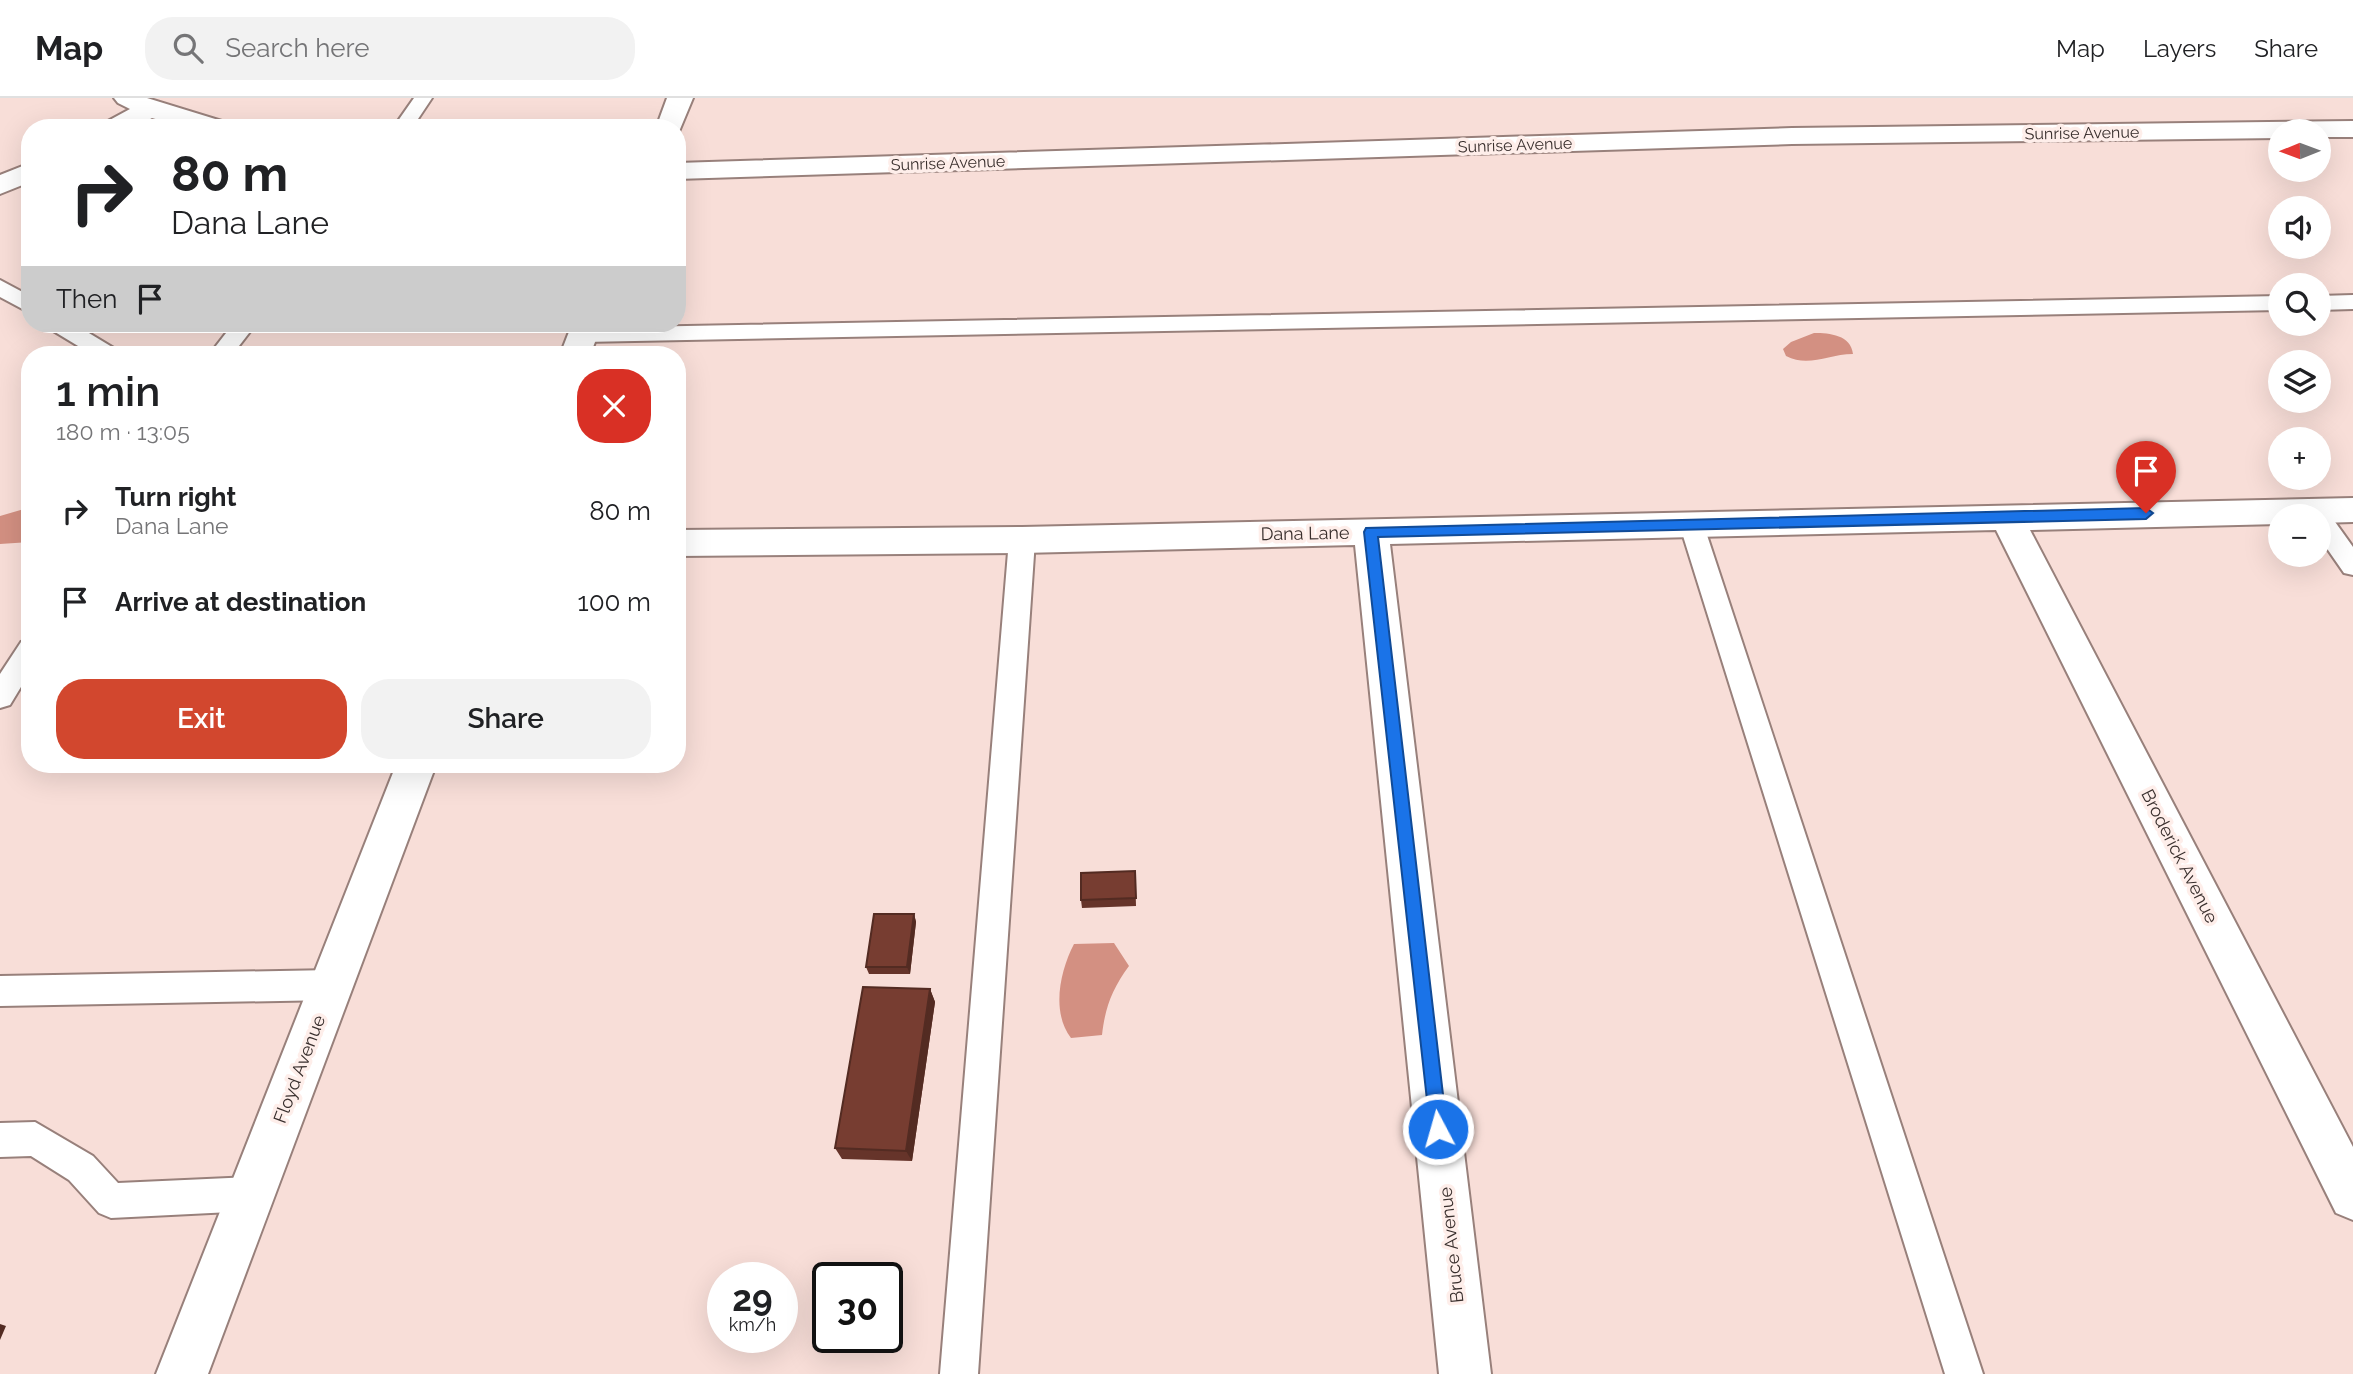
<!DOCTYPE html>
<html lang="en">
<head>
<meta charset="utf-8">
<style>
	:root { --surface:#fff; --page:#f2f2f2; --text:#202124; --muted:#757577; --line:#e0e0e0; --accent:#d2472e }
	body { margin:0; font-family:Raleway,sans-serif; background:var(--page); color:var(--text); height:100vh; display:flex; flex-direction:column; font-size:26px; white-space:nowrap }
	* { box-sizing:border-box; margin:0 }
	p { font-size:23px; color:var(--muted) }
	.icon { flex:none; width:38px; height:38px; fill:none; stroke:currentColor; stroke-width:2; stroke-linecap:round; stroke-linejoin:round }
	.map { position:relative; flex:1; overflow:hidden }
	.sheet { position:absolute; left:21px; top:248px; width:665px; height:427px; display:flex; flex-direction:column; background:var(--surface); border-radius:28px; box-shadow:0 7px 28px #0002 }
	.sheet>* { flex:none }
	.banner { position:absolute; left:21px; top:21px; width:665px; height:214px; border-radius:28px; box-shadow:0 7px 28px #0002; background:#fff; color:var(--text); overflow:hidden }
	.needle { width:46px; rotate:269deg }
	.fabs { position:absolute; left:2268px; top:21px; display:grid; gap:14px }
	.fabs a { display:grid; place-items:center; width:63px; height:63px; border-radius:50%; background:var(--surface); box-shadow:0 7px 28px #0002; font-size:35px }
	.speed { position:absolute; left:707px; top:1164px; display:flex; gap:14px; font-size:35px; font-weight:700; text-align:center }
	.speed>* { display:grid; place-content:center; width:91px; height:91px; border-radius:50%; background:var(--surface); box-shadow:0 7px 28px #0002; line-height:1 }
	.speed small { font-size:18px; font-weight:400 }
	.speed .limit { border:4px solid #111; border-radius:10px; background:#fff; color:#111 }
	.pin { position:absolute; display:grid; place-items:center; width:60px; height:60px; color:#fff; margin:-72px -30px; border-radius:50% 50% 50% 0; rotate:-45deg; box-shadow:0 0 7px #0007 }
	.pin .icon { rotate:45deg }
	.me { position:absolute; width:77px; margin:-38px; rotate:354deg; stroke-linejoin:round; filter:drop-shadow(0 0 5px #0008) }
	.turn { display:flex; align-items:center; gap:24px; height:147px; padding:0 35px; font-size:32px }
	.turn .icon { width:91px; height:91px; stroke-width:2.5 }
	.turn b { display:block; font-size:49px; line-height:60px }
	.then { display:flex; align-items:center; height:66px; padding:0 35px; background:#0003; gap:14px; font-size:26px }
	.round { display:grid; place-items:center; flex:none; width:74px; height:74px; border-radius:28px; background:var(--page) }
	.overview { display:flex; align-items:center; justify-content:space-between; height:119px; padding:0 35px }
	h1 { font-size:42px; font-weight:600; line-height:52px }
	.action { display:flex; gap:14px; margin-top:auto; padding:14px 35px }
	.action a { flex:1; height:80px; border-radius:28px; background:var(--accent); color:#fff; font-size:28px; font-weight:600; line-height:80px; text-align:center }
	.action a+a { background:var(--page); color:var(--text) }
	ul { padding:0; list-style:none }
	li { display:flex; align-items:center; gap:21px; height:91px; padding:0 35px }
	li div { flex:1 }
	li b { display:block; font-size:26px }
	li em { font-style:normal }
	header { display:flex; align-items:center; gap:42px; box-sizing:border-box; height:98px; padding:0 35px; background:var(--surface); border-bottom:2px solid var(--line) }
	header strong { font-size:33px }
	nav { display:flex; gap:38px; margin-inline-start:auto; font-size:24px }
	.search { width:490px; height:63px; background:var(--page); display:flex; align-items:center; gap:18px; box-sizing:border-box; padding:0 24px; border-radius:28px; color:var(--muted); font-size:26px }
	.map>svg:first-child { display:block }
</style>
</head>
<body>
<header>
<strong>Map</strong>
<div class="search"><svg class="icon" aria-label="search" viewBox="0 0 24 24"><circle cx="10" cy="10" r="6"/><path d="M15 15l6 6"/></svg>Search here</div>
<nav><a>Map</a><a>Layers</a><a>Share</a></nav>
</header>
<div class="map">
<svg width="2353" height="1276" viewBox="0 0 2353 1276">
	<rect width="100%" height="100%" fill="#f8ded8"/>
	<!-- water -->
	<path fill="#d39082" d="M1814,235C1830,235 1851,237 1853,256C1828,256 1809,270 1786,258L1783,251L1791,244Z
		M24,411H30V444L0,446V418Z
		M1114,845L1129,868C1112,891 1105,910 1102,937L1071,940C1051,914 1060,873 1074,846Z"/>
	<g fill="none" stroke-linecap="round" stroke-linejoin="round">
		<defs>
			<path id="lane" d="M414,0H432L412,30H393Z
				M0,182L30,198V215L0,199Z
				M2353,197V211L2319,212V198Z
				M2280,198V212L583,244L575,242L572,237L575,232L583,230Z
				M47,226H74L117,252L120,257H93L50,231Z
				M233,226H256L232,257H209Z
				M2319,411L2328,414L2353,449V477L2344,475L2319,439V418H2308L2310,414Z
				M1691,416L1700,419L1703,425L1983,1276H1945L1679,425L1682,419Z
				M1022,433L1031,435L1035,442L978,1276H940L1009,442L1013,435Z
				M30,541V574L10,607L0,610V576L21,544Z
				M332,872L343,877L348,887L343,897L332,902L0,908V878Z
				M35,1024L93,1058L118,1085L251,1079L263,1084L268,1096L263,1108L251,1113L111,1120L99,1115L69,1082L31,1058L0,1059V1025Z"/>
			<path id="street" d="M114,0H147L225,24L229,30H187L152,20L134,30H102L106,24L130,11L118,5Z
				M2353,23V39H2319V33H2280V40L1792,46L677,81V65L1792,30Z
				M30,65V84L0,96V77Z
				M2353,400V424L2319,425V418H2280V426L2030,432L2353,1049V1122L2336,1115L1996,432L1390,446L1491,1276H1439L1355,447L1022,455L677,458V432L1022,429Z"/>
			<path id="secondary" d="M667,0H693L678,36L677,30H656Z
				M572,226H602L590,257H560Z
				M396,667H436L208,1276H156Z"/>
		</defs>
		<!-- lane casing -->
		<use href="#lane" stroke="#98807b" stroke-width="4"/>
		<!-- street casing -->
		<use href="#street" stroke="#98807b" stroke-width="4"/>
		<!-- secondary casing -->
		<use href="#secondary" stroke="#98807b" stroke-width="4"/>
		<!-- lane -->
		<use href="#lane" fill="#fff" fill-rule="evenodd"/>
		<!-- street -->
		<use href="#street" fill="#fff" fill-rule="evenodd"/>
		<!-- secondary -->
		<use href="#secondary" fill="#fff" fill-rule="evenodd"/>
	</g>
	<!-- wall -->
	<path fill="#66342a" d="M268,226H324L319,232L270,229Z
		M1135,773L1136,808L1082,810L1081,802Z
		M914,816L916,824L910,876H869L866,869Z
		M930,891L935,904L912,1063L842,1061L835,1050Z"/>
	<!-- shaded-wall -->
	<path fill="#532b22" d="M315,226H324L319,232Z
		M914,816L916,824L910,876L907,869Z
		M930,891L935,904L912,1063L906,1053Z
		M0,1226L6,1228L0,1242Z"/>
	<!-- building -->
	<path fill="#773d31" stroke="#532b22" stroke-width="2" d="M1135,773L1136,800L1081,802V775Z
		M874,816H914L907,869H866Z
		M863,889L930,891L906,1053L835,1050Z"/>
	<!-- route -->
	<path fill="#1a73e8" stroke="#114b97" stroke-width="2" d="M2146,410L2153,415L2146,421L1378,439L1447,1031L1445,1038L1438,1041L1431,1038L1364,434L1366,430Z"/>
	<g text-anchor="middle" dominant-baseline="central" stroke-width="7" stroke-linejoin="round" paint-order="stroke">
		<!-- far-street labels -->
		<g font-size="16" fill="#382e2c" stroke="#feeeea">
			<text transform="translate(2082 35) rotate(-1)">Sunrise Avenue</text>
			<text transform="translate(1515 47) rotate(-2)">Sunrise Avenue</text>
			<text transform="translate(948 65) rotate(-2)">Sunrise Avenue</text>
		</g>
		<!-- street labels -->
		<g font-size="18" fill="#382e2c" stroke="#feeeea">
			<text transform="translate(1305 435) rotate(-1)">Dana Lane</text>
			<text transform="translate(2180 758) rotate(63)">Broderick Avenue</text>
			<text transform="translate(299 971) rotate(-69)">Floyd Avenue</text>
			<text transform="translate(1451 1147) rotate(-96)">Bruce Avenue</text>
		</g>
	</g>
</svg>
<div class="fabs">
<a><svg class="needle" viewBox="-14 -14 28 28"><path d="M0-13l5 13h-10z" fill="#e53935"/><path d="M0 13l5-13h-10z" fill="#757577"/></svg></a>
<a><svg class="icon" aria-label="sound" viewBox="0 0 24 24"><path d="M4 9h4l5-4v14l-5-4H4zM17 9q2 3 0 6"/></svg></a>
<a><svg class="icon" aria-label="search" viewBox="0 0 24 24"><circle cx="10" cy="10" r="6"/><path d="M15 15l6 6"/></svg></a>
<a><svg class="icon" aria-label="layers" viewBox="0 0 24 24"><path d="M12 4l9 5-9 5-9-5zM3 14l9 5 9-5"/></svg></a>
<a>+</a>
<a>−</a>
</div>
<div class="speed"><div>29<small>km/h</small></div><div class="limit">30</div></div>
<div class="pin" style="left:2146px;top:415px;background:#d93025"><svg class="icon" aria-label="arrive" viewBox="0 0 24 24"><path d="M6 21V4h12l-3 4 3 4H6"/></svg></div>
<svg class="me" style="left:1438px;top:1031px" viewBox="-20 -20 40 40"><circle r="17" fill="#1a73e8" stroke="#fff" stroke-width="3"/><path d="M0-11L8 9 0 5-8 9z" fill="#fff"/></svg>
<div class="banner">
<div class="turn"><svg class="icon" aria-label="right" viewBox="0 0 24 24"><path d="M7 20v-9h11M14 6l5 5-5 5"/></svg><div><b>80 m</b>Dana Lane</div></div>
<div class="then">Then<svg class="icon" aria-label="arrive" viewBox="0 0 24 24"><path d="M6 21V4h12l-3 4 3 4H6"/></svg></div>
</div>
<section class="sheet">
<div class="overview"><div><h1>1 min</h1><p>180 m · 13:05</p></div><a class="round" style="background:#d93025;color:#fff"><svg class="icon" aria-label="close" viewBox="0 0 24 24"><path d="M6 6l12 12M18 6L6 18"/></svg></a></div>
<ul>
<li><svg class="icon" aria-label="right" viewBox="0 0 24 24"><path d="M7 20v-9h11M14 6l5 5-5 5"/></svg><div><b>Turn right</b><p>Dana Lane</p></div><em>80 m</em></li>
<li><svg class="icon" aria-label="arrive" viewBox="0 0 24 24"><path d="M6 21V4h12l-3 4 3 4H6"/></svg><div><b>Arrive at destination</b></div><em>100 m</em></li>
</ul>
<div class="action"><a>Exit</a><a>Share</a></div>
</section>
</div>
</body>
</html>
